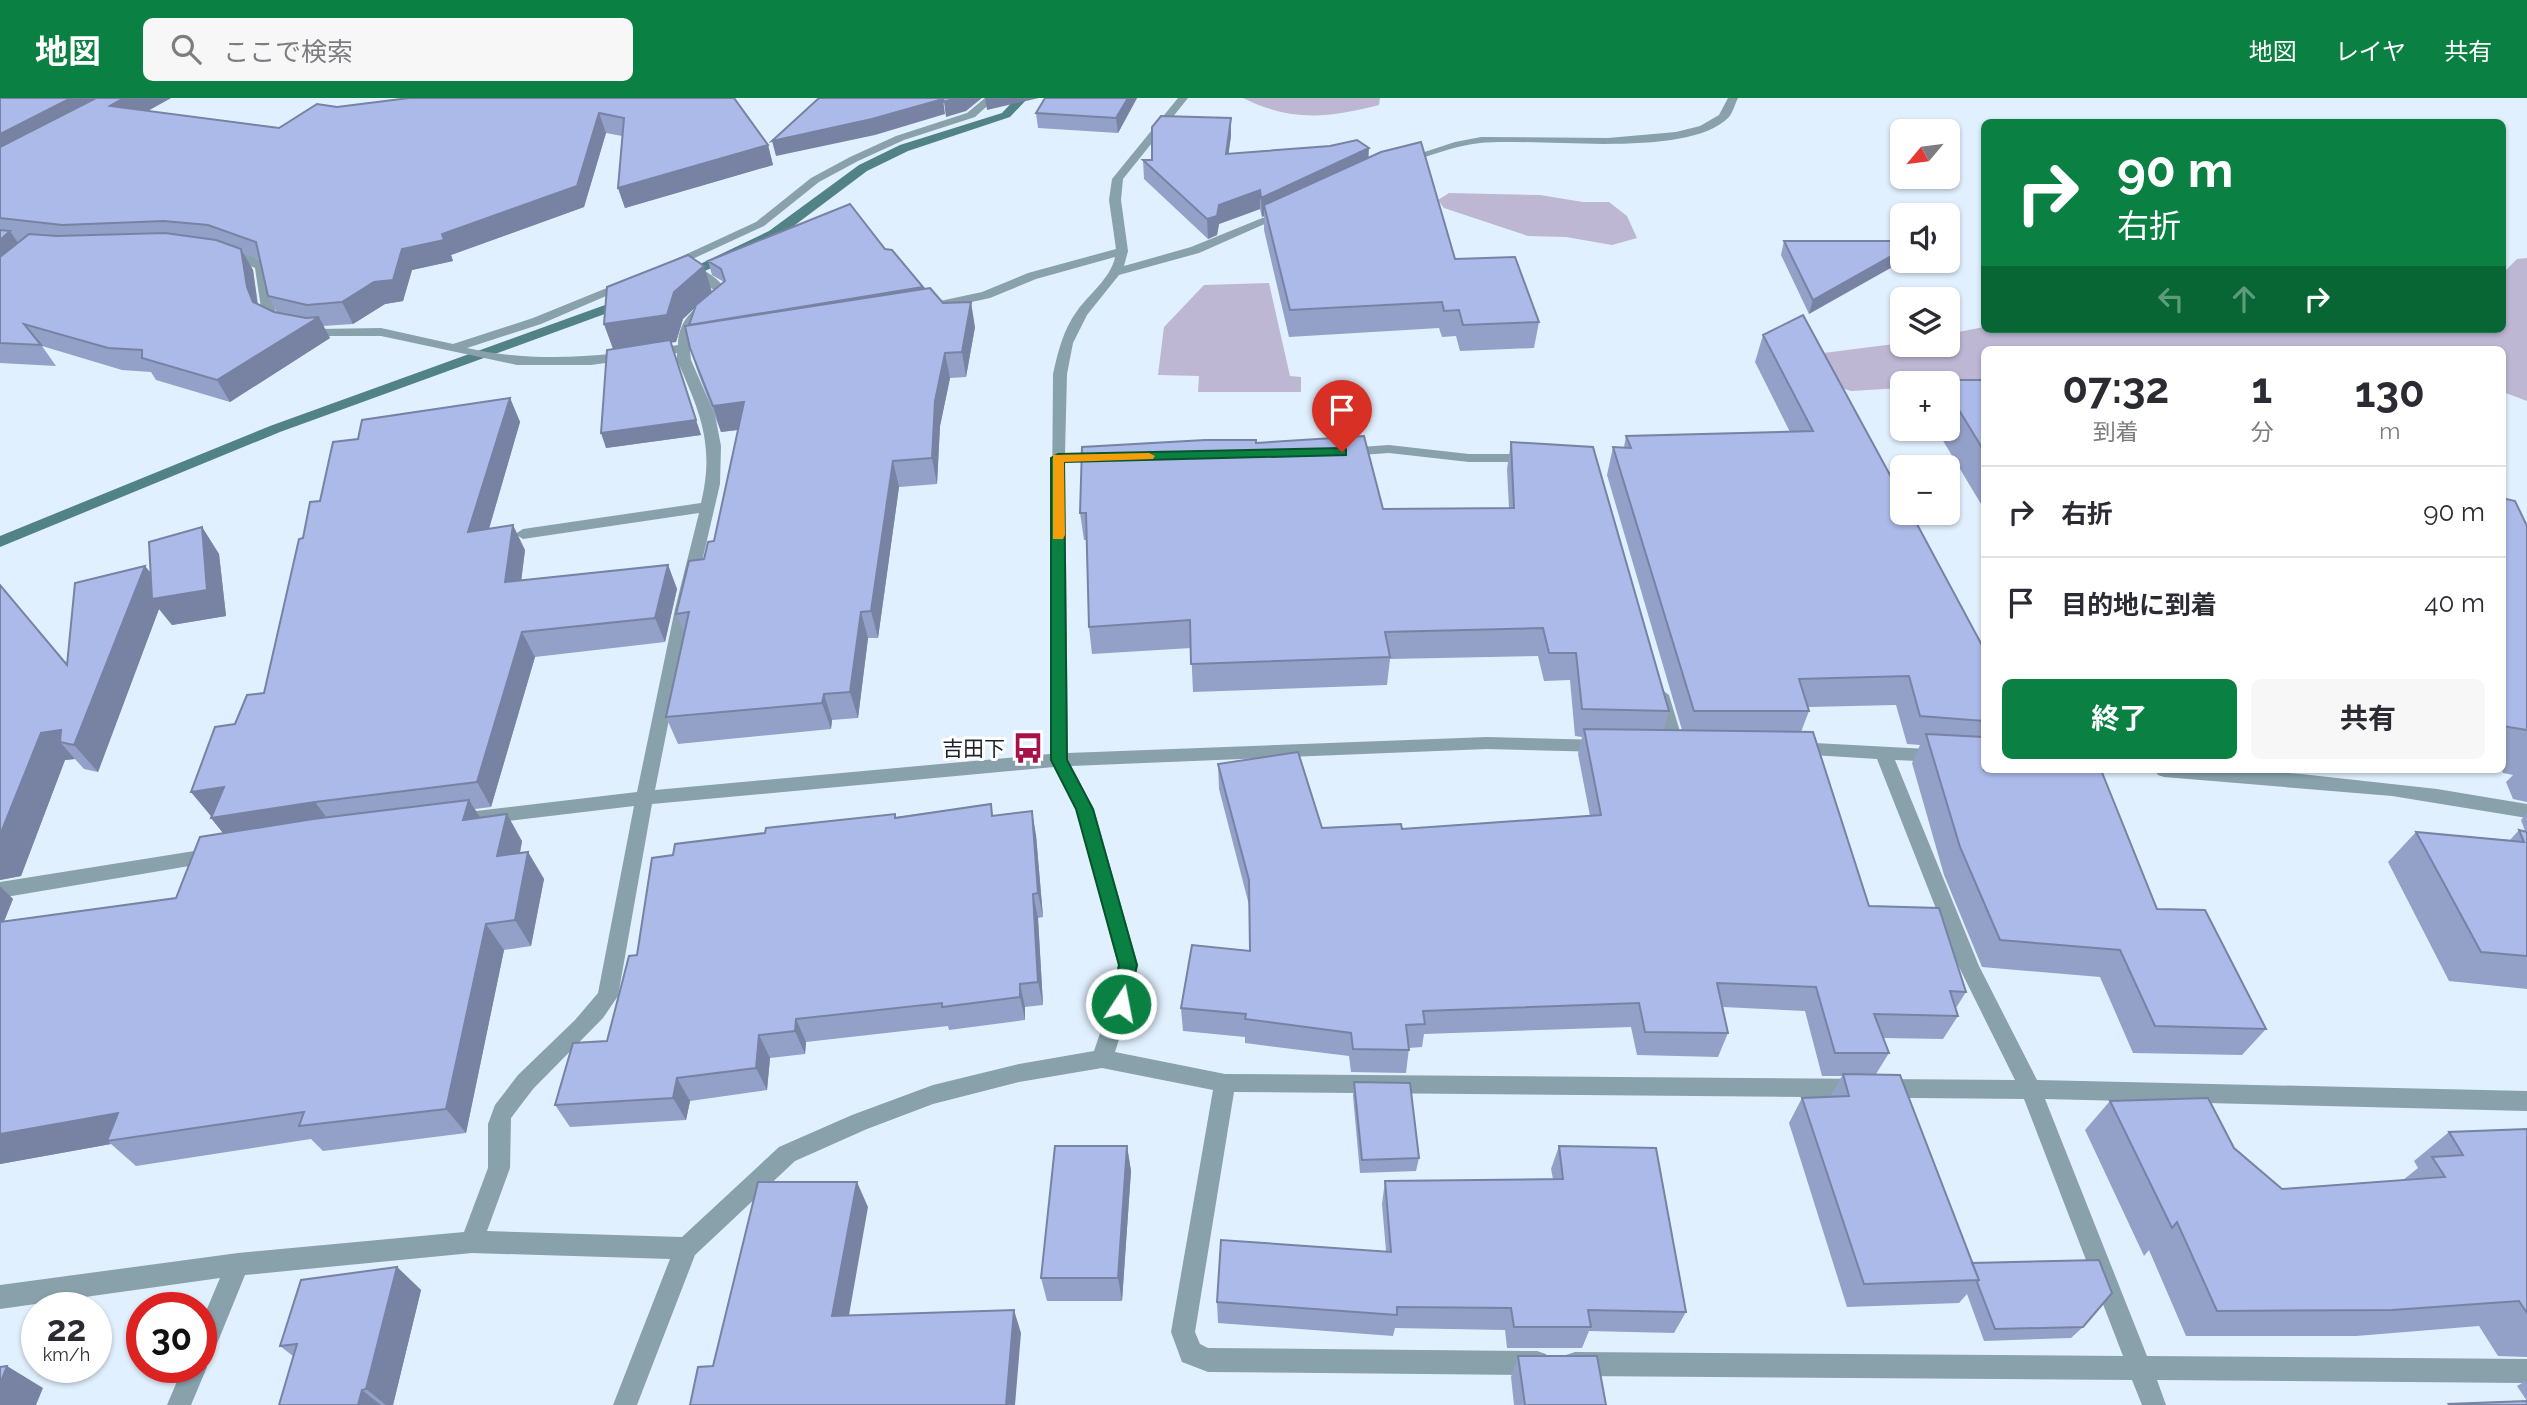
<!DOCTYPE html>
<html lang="ja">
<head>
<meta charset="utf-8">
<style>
	:root { --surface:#fff; --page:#f7f7f7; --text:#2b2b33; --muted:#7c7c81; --line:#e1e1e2; --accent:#0b8043 }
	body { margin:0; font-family:Raleway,"Noto Sans JP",sans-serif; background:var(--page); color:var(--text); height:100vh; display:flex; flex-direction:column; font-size:26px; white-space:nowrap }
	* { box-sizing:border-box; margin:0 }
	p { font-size:23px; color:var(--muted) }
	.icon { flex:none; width:38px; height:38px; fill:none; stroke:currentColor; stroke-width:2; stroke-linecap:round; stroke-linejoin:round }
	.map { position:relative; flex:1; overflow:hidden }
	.drawer { position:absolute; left:1981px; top:248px; width:525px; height:427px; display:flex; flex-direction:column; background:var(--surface); border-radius:10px; box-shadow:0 2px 5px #0004 }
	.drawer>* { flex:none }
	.hud { position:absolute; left:1981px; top:21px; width:525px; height:214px; border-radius:10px; box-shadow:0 2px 5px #0004; background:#0b8043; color:#fff; overflow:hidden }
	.needle { width:46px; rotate:241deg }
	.buttons { position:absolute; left:1890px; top:21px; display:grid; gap:14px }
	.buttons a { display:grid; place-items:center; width:70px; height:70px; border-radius:10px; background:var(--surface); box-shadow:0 2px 5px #0004; font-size:35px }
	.speed { position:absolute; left:21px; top:1194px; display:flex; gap:14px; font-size:35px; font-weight:700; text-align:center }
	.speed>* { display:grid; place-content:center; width:91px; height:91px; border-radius:50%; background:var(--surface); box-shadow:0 2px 5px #0004; line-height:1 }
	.speed small { font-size:18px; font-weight:400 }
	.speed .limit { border:10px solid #d22; background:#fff; color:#111 }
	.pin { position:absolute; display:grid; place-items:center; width:60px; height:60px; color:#fff; margin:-72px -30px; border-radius:50% 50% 50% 0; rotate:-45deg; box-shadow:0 0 7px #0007 }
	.pin .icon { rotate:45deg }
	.me { position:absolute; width:77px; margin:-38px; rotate:11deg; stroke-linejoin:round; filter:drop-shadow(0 0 5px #0008) }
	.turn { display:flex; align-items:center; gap:24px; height:147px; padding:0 21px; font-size:32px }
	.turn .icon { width:91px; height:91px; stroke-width:2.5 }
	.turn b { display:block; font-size:49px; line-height:60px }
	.lanes { display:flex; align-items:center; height:66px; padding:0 21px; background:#0003; justify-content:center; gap:35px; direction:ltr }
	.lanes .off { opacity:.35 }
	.eta { display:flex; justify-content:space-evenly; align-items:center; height:119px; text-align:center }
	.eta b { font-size:42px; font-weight:700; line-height:49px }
	.action { display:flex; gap:14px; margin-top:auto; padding:14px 21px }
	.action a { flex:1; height:80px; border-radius:10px; background:var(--accent); color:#fff; font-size:28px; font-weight:700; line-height:80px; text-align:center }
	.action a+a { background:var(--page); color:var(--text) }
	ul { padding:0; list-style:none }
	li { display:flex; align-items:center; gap:21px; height:91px; padding:0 21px; border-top:2px solid var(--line) }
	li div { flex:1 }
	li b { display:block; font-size:26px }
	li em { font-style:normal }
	header { display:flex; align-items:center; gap:42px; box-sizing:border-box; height:98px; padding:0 35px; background:var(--accent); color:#fff }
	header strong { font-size:33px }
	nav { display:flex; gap:38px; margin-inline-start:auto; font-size:24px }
	.search { width:490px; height:63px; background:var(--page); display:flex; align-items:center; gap:18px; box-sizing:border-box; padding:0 24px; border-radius:10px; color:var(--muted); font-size:26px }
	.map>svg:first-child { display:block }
</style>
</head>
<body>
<header>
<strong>地図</strong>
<div class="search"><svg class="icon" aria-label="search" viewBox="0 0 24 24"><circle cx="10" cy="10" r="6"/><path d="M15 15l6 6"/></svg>ここで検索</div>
<nav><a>地図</a><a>レイヤ</a><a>共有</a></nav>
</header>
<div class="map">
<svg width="2527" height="1307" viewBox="0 0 2527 1307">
	<rect width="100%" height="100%" fill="#e1f0fe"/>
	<!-- green -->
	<path fill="#bdb7d4" d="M1243,0H1380L1379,7C1328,20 1291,24 1243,0Z
		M1449,95L1540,97L1583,104H1609L1627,118L1637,140L1612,147L1566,139L1528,138L1444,110L1438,102Z
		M2527,160V303L2503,294L2502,252H1984V289L1902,285V290L1851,293L1802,278L1808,257L1902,245L1948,247V236L1984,229V231H2424C2445,236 2479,231 2502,231L2503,175L2517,161Z
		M1269,185L1290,278L1301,279V294H1198L1199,278L1158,277L1164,229L1204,187Z"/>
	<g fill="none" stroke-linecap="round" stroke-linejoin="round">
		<!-- stream -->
		<path fill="#518286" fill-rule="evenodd" d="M1016,0H1028L1010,19L908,53L867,73L779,139L685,182H675L673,179L769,133L859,67L900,47L1002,15Z
			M630,198L637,202L635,205L280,334L0,449V438L270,328Z"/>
		<!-- minor -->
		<path fill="#88a1aa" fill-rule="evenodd" d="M985,0H996L975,19L904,42L858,63L819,84L764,128L673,170L663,167L756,124L811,80L850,59L896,38L967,15Z
			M1178,0H1188L1123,81L1121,102L1128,153L1124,168L1191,149L1282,112L1292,114L1199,155L1119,177L1087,217L1073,245L1067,276L1065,356L1105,355L1112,359L1105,363L1065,364L1068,655L1487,639L1603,642L1609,644L1612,648L1609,652L1603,654L1487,651L1071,668L1094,711L1138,867L1130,906L1115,954L1225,976L2015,982L1959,869L1877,661L1796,656L1790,655L1787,650L1790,645L1796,644L1984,654V666L1895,662L1979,868L2037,982L2527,993V1013L2045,1001L2147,1258L2527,1261V1285L2157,1282L2166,1307H2142L2132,1282L1575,1278L1566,1275L1563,1266L1566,1257L1575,1254L2123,1258L2024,1001L1234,994L1195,1234L1200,1246L1208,1250L1537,1253L1546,1256L1549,1265L1546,1274L1537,1277L1208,1274L1182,1264L1171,1234L1213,992L1102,970L1019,984L933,1006L867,1031L795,1063L695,1157L637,1307H613L670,1161L472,1155L245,1177L210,1263L205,1264L207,1269L191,1307H167L183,1269H201V1225L220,1180L0,1211V1187L238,1155L464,1134L488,1070V1026L495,1007L518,977L575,922L598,895L634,708L459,729L453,727L450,722L453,717L459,715L637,694L675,511L699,415L523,441L515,436L523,431L701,405C715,347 700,314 677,262V255L591,267H517L381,238H312L268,226L261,210L255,170L219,154V148L243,153L265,165L277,221L318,231L381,230L453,246L533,220L624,183L634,186L541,226L467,250C538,266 607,258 678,247C678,221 696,209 715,195L714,192L686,173V167C698,166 725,183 727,196C712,212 690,219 690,245L713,241L719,245L718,248L690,253L691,262L715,317L721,348L720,386L691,511L655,692L1050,656L1053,276C1058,254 1063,232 1077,213C1089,196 1111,180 1115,159L1036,181L990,200L930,213L924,209L926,206L982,194L1028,175L1116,151L1109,102L1112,81ZM1054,669L1076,711L1118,867L1110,906L1094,953L1019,966L933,987L852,1017L779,1049L682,1139L487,1133L510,1070L511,1020L533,991L603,920L618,898L652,706Z
			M1728,0H1738C1735,6 1733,14 1729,19C1688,62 1537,39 1480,45C1453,48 1428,59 1402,66L1397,63L1455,44L1481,39L1608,40L1676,34L1700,28L1719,17Z
			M1389,347L1469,356H1532L1539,360L1532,364H1469L1389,355L1347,358L1340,354L1347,350Z
			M1661,591L1669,597L1685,650L1682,655H1670L1667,650L1653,597Z
			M2155,672H2257L2301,676L2437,691L2527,706V720L2392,698L2164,679L2158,677Z
			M213,750L220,752L222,757L220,762L213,764L0,800V784Z"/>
	</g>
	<!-- wall -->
	<path fill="#93a0c8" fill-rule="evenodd" d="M0,0H171L147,13L279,30L337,9L734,0L768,47L773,67L625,110L618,90L622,38L606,35L584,109L451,157L453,163L412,172L403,203L385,206L353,226L323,228L330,240L230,304L156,282L151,274L122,272L42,248L56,268L0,265ZM244,156L260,162L268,198L277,215L258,206L253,172Z
		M1137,0L1118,35L1038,30L1036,15Z
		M1231,20V38L1228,56L1368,60L1455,161L1539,224L1534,250L1460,253L1456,238L1442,239L1439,230L1289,239L1264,132V118L1262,119L1260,111L1219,126L1217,137L1208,141L1144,81L1143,62H1152Z
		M1784,143H1902L1809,216L1781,157Z
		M885,151L923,189V191L975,229L966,279L950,280L940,328L937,386L899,389L878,540H868L858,620L832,622L831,631L678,646L666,619L685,536L676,516L714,443L738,332L721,334L698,275L690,250V227L695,209L683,221L676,244H670L701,337L606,350L613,251L604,226L712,194L724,184L712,177L708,163Z
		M1763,237L1984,551V672L2157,811L2266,931L2242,957L2133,955L2100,879L1982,869L1944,777L1912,665L1920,647L1907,646L1896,607L1808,609L1809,613L1801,634L1869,808L1966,894L1956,910L1958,918L1943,941L1883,940L1889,955L1876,976L1972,1165L2083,1229L2071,1240L1984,1243L1967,1196L1959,1205L1847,1209L1789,1025L1802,1000L1830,999L1842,978H1822L1805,913L1723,909L1728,935L1718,959L1637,957L1631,929L1424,936L1422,949L1409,950L1406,975L1351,974L1349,958L1245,945V939L1183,933L1181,910L1250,853L1249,807L1219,691L1218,666L1322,730L1402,731L1590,718L1578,656L1582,639L1575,638L1570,582L1544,583L1538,558L1390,561L1387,587L1193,594L1191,550L1092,556L1089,529L1087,442H1084L1080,415L1256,345L1383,411L1509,410L1507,371L1511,344L1669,613L1664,632H1682L1607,377L1613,349H1624L1626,338L1790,334L1755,264Z
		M1940,282H1984V411L1936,331H1948V285H1939Z
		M510,300L520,324L489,431L525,452L521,482L668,467L677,491L665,544L535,559L491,709L475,711L480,720L522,743L520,755L528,754L544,781L531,848L504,852L466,1035L323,1053L311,1041L136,1068L111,1046L0,1066V788L13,801L4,823L176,800L223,735L211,720L212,718H211L191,694L235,626L264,595L303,440L320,403L358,341Z
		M2502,400L2527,428V704L2513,701L2506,684L2513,677L2503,675L2502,672Z
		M202,429L219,456L226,518L172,527L159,511L98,674L84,671L75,661L65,662L21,778L0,782V487L67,567L145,468L151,475Z
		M991,706L993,718L1036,737L1043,819L1038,820L1043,907L1025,909V922L949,932L948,928L806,944L805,956L770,960L767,992L690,1003L686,1022L570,1029L555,1007L607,943L637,857L673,757L765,735L895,716L896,719Z
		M2527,715V891L2449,883L2388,764L2416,734L2510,742L2519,732L2525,733L2521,722Z
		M1354,984L1419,1060L1416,1073L1360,1075L1353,998Z
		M2110,1003L2234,1050L2282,1091L2403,1082L2418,1070L2414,1063L2449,1034L2527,1031V1259L2498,1258L2479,1228L2356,1238H2186L2149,1152L2144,1158L2085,1032Z
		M1127,1048L1131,1073L1122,1203H1047L1041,1180Z
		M1559,1048L1686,1214L1674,1235L1589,1233L1582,1250H1507L1505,1232L1395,1230L1393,1238L1218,1225L1217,1204L1386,1153L1382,1106L1385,1083L1553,1081L1551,1071Z
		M397,1169L421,1192L393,1307H279L293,1258L280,1248Z
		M1518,1258L1606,1307H1514L1511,1279Z
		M2527,1282V1307H2447L2449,1306L2527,1303L2517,1288Z"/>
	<!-- shaded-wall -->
	<path fill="#7882a3" d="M71,0H171L121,28L0,63V36Z
		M956,0H982L966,13L946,19L944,4Z
		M985,0H1039L987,12Z
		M1128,0H1137L1118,35L1116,20Z
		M943,1L945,16L875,37L776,58L772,43Z
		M599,15L606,35L584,109L451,157L453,163L412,172L403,203L385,206L353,226L342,204L402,151L442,136Z
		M1231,20V38L1226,75V56Z
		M768,47L773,67L625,110L618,90Z
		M1369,50L1368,69L1264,107V118L1262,119L1261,100Z
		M1260,92V111L1219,126L1217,137L1208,141L1207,121L1219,107Z
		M10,133L24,154L0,175V142Z
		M241,151L253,172L258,210L253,204L247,189Z
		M1902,152V163H1903L1809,216L1813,202Z
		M704,168L712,194L683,221L676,244L614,253L604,226L674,194Z
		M923,189L925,203L689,227Z
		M971,204L975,229L966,279L962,254Z
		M319,219L330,240L230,304L217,282Z
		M670,244L701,337L606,350L601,335Z
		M945,255L950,280L940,328L937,386L932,360L935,303Z
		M510,300L520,324L481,458L468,434Z
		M744,304L752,330L721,334L713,308Z
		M893,363L899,389L878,540L871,513Z
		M513,427L525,452L518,509L505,484Z
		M202,429L219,456L226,518L172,527L159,511L98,674L74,647L60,644L75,661L65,662L21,778L0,782V737L41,635L145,468L165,495Z
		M668,467L677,491L665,544L655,520Z
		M861,514L868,540L858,620L850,594Z
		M522,534L535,559L491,709L477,684Z
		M824,596L832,622L831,631L822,605Z
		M224,689L243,713L211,718L191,694Z
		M469,702L486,729L463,722Z
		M315,704L333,728L231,745L211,720Z
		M1032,713L1036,737L1043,819L1038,795Z
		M507,716L522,743L514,785L497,758Z
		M528,754L544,781L531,848L515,822Z
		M0,788L13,801L3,826L0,844Z
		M1033,796L1038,820L1043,907L1038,884Z
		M486,826L504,852L466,1035L446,1011Z
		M1020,886L1025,909V922L1020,899Z
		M796,921L806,944L805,956L795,933Z
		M759,937L770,960L767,992L756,970Z
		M677,980L690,1003L686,1022L673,1000Z
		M118,1015L107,1043L111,1046L0,1066V1036Z
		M1127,1048L1131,1073L1122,1203L1118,1180Z
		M857,1084L868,1109L845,1240L832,1218Z
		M397,1169L421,1192L393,1307H386L366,1291Z
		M1014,1212L1021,1235L1015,1307H1006Z
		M7,1268L43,1290L36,1307H0V1286Z
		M362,1292L381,1307H358Z"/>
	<!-- building -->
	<path fill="#abbae9" stroke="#7882a3" stroke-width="2" d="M0,0H71L0,36Z
		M96,0H124L110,8L279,30L317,6L337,9L409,0H734L768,47L618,90L624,20L599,15L577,88L442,136L444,142L402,151L393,182L374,184L342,204L307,207L268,198L256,144L208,127L164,123L62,127L0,120V49Z
		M819,0H956L944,4L943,1L872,21L772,43Z
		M1045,0H1128L1116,20L1036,15Z
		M1161,18L1231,20L1226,56L1330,48L1357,42L1369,50L1261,100L1260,92L1219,107L1217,118L1207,121L1143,62H1152V29Z
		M1421,44L1455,161L1515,159L1539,224L1463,227L1459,212L1444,213L1442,204L1290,212L1264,107L1381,54Z
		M850,106L885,151L892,152L923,189L689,227L696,207L725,183L721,171L708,163Z
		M0,132L10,133L0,142Z
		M165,135L216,142L241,151L247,189L253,204L274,214L306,220L319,219L217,282L142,260V252L108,250L24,226L41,247L0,245V159L29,136L57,138Z
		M1784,143H1902V152L1813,202Z
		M688,157L704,168L674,194L667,217L604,226L607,189Z
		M930,190L943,205L971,204L962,254L945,255L935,303L932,360L893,363L871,513L861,514L850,594L824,596L822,605L666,619L689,514L676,516L689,463L704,461L708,444L714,443L744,304L713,308L690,250L685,228Z
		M1803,217L1902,399V415H1911L1984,551V623L1920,618L1909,578L1799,581L1809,613H1694L1613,349L1631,350L1626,338L1813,333L1763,237Z
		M670,242L696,322L601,335L607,252Z
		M1940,282H1984V353L1948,294V285H1942Z
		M510,300L468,434L513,427L505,484L668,467L655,520L522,534L477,684L315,704L211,720L224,689L191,694L215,629L235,626L247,597L264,595L299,441L303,440L310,404L320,403L333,344L358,341L362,322Z
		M1364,338L1383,411L1514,410L1511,344L1593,349L1669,613L1582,611L1576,555H1549L1543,530L1385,534L1390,559L1191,566L1190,522L1089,529L1086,415H1080L1082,349L1205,342H1256V345Z
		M2502,400L2515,403L2527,428V632L2502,628Z
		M202,429L207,492L152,501L149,444Z
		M145,468L74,647L60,644L61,632L41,635L0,737V487L67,567L75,485Z
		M1584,631L1813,634L1869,808L1939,810L1966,894L1950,893L1958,918L1874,916L1889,955H1835L1816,889L1717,885L1728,935L1645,934L1639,905L1423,913L1425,926L1406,927L1409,952L1353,951L1351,935L1245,921L1246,916L1181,910L1192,847L1250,853L1249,782L1218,666L1298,654L1322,730L1401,726L1402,731L1601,717Z
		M1926,636L1984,639V672H2101L2157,811L2205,812L2266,931L2155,928L2120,852L2000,842L1960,749Z
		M469,702L463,722L507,716L497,758L528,754L515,822L486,826L446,1011L299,1028L304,1014L107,1043L118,1015L0,1036V824L176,800L200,739L313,721Z
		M991,706L992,718L1032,713L1038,795L1033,796L1038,884L1020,886V899L942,909V905L796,921L795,933L759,937L756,970L677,980L673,1000L555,1007L573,945L607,943L629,858L637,857L652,760L673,757L675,746L765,735L766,730L895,716V720Z
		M2519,732L2527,734V858L2481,854L2416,734L2524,744Z
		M1843,976L1900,977L1979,1182L1864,1186L1802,1000L1849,998Z
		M1354,984L1410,985L1419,1060L1362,1062Z
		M2208,1000L2234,1050L2282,1091L2445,1079L2432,1059L2463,1057L2449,1034L2527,1031V1215L2519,1203L2392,1212L2217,1213L2177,1124L2172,1130L2110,1003Z
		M1055,1048H1127L1118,1180H1041Z
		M1559,1048L1656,1050L1686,1214L1588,1212L1591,1229H1514L1511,1210L1397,1209V1217L1217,1204L1221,1142L1391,1154L1385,1083L1563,1081Z
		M758,1084H857L832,1218L1014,1212L1006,1307H690L698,1269L713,1268Z
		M2099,1162L2112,1195L2083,1229L1995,1231L1977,1184L1979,1182L1972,1165Z
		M397,1169L366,1291L362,1292L358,1307H279L297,1246L280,1248L301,1182Z
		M1518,1258H1597L1606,1307H1525Z
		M7,1268L0,1286V1269Z
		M2527,1303V1307H2450L2449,1306Z"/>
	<!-- route -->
	<path fill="#0b8043" stroke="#07532c" stroke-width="2" d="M1342,350L1346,351V357L1064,364L1067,662L1093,711L1137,867L1127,912L1121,914L1114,912L1111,906L1119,867L1076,711L1051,662V360L1058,356Z"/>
	<!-- slow -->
	<path fill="#f59e0b" d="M1149,355L1155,358L1153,361L1064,364L1065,437L1063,441H1053V357Z"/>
	<!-- icons -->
	<defs>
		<symbol id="bus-bare" viewBox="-9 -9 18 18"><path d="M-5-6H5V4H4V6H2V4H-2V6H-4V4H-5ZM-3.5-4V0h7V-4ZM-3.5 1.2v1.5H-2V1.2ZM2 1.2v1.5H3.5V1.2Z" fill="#a71249" stroke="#fff" stroke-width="2.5" paint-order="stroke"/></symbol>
	</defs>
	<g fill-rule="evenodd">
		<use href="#bus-bare" x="1006" y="628" width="44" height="44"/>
	</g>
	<g text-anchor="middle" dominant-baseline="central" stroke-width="6" stroke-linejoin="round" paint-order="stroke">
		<!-- poi labels -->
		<g font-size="21" fill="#1d2328" stroke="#fff" text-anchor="end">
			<text x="1005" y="650">吉田下</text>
		</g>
	</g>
</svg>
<div class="buttons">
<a><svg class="needle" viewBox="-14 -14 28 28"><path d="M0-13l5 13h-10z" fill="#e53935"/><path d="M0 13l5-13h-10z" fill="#7c7c81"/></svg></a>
<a><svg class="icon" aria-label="sound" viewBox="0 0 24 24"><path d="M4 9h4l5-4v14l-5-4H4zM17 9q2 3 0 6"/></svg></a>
<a><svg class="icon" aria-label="layers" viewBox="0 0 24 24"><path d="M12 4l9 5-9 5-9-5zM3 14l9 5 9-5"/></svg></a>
<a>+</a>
<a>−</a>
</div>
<div class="speed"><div>22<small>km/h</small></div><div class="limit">30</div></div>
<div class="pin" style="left:1342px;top:354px;background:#d93025"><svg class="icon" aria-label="arrive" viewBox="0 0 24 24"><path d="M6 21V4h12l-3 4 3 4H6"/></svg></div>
<svg class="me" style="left:1121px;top:906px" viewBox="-20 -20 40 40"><circle r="17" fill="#0b8043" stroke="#fff" stroke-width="3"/><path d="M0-11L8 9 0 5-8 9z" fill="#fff"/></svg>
<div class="hud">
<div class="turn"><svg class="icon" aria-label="right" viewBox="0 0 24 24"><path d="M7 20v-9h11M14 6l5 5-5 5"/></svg><div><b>90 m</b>右折</div></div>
<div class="lanes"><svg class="icon off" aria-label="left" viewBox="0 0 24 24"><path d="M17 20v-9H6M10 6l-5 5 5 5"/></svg><svg class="icon off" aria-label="ahead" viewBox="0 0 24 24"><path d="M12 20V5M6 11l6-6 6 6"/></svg><svg class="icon" aria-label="right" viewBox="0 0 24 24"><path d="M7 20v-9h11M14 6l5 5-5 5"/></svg></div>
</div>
<section class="drawer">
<div class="eta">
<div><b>07:32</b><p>到着</p></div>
<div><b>1</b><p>分</p></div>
<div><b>130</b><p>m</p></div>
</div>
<ul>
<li><svg class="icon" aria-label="right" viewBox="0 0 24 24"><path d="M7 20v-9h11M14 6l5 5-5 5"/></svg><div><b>右折</b></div><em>90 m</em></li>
<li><svg class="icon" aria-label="arrive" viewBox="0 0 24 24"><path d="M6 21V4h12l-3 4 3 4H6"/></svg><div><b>目的地に到着</b></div><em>40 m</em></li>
</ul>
<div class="action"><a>終了</a><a>共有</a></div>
</section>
</div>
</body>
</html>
